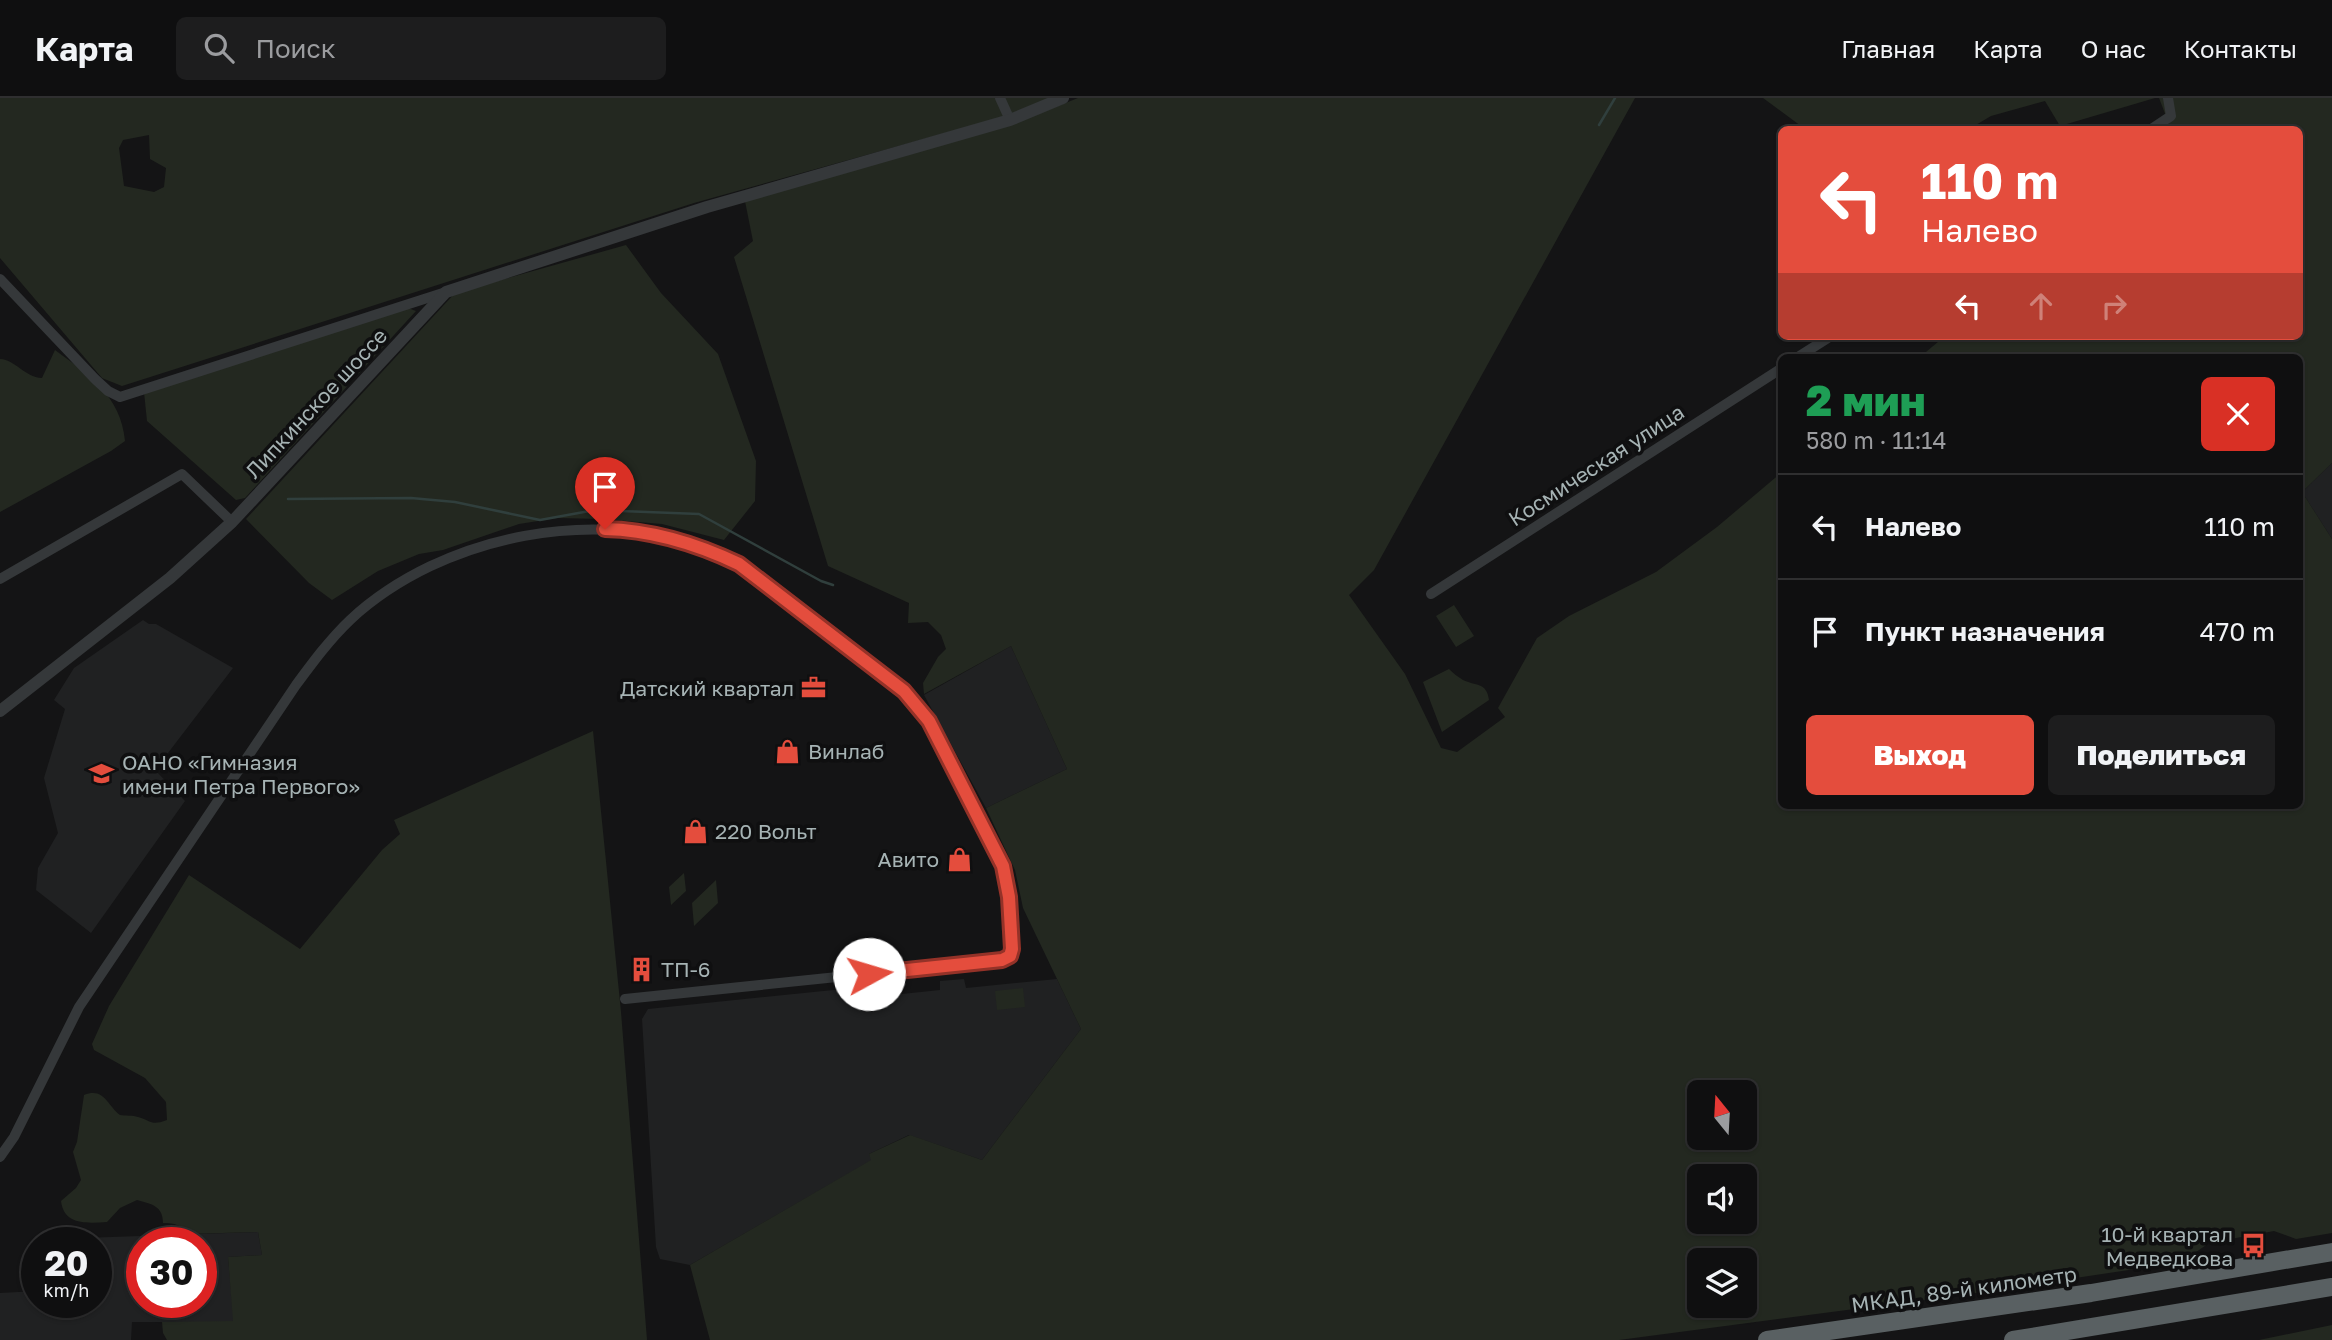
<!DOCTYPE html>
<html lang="ru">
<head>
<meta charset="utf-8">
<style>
	:root { --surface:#0f0f10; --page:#1d1d1e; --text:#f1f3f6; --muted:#9b9c9f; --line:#2f2f30; --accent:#e44d3d }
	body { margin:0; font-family:"Golos Text",sans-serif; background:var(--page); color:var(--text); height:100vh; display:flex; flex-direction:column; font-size:26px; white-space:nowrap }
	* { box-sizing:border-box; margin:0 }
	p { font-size:23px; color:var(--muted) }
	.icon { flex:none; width:38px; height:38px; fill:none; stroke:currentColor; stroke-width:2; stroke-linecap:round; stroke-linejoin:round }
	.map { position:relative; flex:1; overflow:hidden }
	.side { position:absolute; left:1778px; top:256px; width:525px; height:455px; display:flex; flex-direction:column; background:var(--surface); border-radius:10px; box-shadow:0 2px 5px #0004,0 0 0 2px var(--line) }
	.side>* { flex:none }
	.top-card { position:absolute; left:1778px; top:28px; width:525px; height:214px; border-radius:10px; box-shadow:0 2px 5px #0004,0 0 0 2px var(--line); background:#e44d3d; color:#fff; overflow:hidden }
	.needle { width:46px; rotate:342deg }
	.controls { position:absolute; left:1687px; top:982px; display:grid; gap:14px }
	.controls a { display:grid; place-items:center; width:70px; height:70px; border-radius:10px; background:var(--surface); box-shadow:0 2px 5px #0004,0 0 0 2px var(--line); font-size:35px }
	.speed { position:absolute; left:21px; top:1129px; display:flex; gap:14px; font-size:35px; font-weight:700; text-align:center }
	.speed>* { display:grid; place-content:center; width:91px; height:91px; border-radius:50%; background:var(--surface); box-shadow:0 2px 5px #0004,0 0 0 2px var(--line); line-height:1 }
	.speed small { font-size:18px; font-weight:400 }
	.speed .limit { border:10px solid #d22; background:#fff; color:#111 }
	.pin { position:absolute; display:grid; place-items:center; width:60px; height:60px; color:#fff; margin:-72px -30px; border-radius:50% 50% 50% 0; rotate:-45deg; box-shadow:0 0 7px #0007 }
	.pin .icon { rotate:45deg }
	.me { position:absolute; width:77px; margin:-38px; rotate:84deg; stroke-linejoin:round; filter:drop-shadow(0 0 5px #0008) }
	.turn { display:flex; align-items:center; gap:24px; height:147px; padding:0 28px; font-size:32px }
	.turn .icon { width:91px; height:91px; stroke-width:2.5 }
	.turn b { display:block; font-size:49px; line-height:60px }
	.lanes { display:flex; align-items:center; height:66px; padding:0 28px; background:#0003; justify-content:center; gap:35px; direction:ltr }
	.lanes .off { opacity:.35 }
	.round { display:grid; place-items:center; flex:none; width:74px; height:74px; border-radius:10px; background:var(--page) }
	.overview { display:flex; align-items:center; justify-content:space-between; height:119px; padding:0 28px }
	h1 { font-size:42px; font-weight:800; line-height:52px; color:#1e9e55 }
	.cta { display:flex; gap:14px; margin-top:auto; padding:14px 28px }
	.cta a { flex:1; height:80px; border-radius:10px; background:var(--accent); color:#fff; font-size:28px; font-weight:800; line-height:80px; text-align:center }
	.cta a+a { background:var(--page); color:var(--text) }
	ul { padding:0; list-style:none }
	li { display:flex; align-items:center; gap:21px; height:105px; padding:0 28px; border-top:2px solid var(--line) }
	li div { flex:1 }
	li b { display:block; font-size:26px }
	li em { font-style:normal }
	header { display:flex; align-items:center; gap:42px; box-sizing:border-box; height:98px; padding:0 35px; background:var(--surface); border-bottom:2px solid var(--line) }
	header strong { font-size:33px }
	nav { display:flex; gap:38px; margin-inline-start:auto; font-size:24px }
	.search { width:490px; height:63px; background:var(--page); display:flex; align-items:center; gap:18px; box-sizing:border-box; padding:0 24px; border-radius:10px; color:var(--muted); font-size:26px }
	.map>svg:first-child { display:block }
</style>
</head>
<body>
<header>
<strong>Карта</strong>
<div class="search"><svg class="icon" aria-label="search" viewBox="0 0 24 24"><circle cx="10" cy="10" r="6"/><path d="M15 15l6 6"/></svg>Поиск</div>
<nav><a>Главная</a><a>Карта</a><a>О нас</a><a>Контакты</a></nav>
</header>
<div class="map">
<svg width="2332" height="1242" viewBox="0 0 2332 1242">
	<rect width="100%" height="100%" fill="#141415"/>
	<!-- built -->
	<path fill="#202122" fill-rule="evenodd" d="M2332,365V441L2302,394Z
		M143,522L149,526H156L233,570L155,672L185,703L91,835L36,792L38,770L58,735L44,680L65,611L54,602L74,570Z
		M1011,548L1067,671L986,710L924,597Z
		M964,881L966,890L1057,881L1081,931L982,1062L909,1037L869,1056L872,1062L690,1167L660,1161L656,1149L642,921L648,911L853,890L854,901L940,892V883Z
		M258,1134L262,1157L228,1159L234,1224H132L131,1242H0V1195L37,1193V1204H96V1144H55L54,1141ZM142,1144H201V1204H142Z"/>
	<!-- green -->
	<path fill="#232820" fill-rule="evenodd" d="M0,0H1050L1003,19L694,105L122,288L102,280L0,160ZM149,37L150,61L166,70L164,89L154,94L124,88L119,50L123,42Z
		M1078,0H1635L1374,472L1349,497L1405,576L1441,650L1457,654L1505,619L1498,610L1537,540L1569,518L1656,474L1717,429L1781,375L1782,707H2300V259H1920L1945,238H2300V32L2171,31L2159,0H2332V365L2302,394L2332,441V1135L2296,1141L2274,1133L2209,1145L2182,1164L1969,1196L1619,1242H710L690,1167L871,1062L869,1056L910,1037L982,1062L1081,931L1023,810L1015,772L986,710L1067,671L1011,548L924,596L923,585L938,559L946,551L941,537L928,524L908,525L909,505L828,468L734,159L753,143L745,103L1013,26ZM1699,994H1745V1040H1699ZM1699,1078H1745V1124H1699ZM1699,1162H1745V1208H1699Z
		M1763,0H2155L2060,28L2045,3L1991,18L1969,31H1805Z
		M626,147L661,195L718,256L756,363L755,403L724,442L662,426L602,421L557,420L519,426L443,452L419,456L378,473L332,502L309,485L246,421L455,195Z
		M408,210L416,213L245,400L236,402L147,323L144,294Z
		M55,252C89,277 121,298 125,343L111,353L0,414V261C16,262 24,279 42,280Z
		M1454,507L1474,538L1456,549L1436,518Z
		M1449,571C1453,575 1458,579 1463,582C1475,588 1487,584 1489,602L1442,634L1423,584Z
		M593,633L621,914L647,1242H167L163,1235L162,1224L233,1223L228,1159L262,1157L258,1134L189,1136C181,1127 175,1125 163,1125C163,1108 152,1106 137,1102L120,1110L107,1124C88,1125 64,1128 61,1103L76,1090L81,1082L73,1054L77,1044L84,997C104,989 107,1007 120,1017C125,1018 133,1017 138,1019C152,1023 151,1028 167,1022L166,1004L145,980L94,952L92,946L109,908L189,777L300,851L382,752L400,736L394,722Z
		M684,775L686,793L671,807L669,789Z
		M716,782L718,805L694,828L692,805Z
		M1023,890L1025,909L997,912L995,893Z
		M2332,1227V1242H2259Z"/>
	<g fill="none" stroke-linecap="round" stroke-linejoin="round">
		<!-- stream -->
		<path stroke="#303f3d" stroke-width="2.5" d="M1599,27L1615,0
			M288,401L411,400L455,404L540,422L595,412L699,416L821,483L833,487"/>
		<!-- minor -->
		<path stroke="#35383a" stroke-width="10" d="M1000,0L1010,22
			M2150,32L2171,18L2168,0
			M0,181L95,281L108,293L120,299L446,194
			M1798,259L1831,238
			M0,481L182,376L232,424
			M1431,496L1782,270
			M0,1059L14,1039L79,909L296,587C313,564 330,541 350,522C443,436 600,406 717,455C763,475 802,513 841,544C862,560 885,575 904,593C934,622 950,664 969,701C980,722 994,744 1002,767C1007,781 1009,798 1011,814C1013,830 1018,853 1002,862L625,901"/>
		<!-- tertiary -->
		<path stroke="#35383a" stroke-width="12" d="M0,613L170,480L232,424L446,194L707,109L1010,22L1063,0"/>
		<!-- trunk -->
		<path stroke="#596062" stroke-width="18" d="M1767,1242L2091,1195L2332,1154
			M2013,1242L2332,1189"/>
	</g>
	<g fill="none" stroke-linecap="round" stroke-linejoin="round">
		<defs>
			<path id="route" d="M605,431C652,432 697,446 739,466L904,593L929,623L1003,768L1009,799L1012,851L1010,858L1002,862L869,876"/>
		</defs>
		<!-- route casing -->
		<use href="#route" stroke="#943228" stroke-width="18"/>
		<!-- route -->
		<use href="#route" stroke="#e44d3d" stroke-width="12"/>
	</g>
	<!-- icons -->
	<defs>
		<symbol id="office-bare" viewBox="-9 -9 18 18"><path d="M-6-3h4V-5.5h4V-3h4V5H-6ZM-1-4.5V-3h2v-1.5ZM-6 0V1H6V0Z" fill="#e44d3d" stroke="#0f0f10" stroke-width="2.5" paint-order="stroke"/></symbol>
		<symbol id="shop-bare" viewBox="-9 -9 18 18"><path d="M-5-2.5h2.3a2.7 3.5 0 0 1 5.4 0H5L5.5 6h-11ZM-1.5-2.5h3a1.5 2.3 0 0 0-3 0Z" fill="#e44d3d" stroke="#0f0f10" stroke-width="2.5" paint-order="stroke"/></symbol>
		<symbol id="school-bare" viewBox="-9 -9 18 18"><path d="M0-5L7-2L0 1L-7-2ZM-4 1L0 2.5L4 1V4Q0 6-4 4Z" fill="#e44d3d" stroke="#0f0f10" stroke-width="2.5" paint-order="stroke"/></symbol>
		<symbol id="building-bare" viewBox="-9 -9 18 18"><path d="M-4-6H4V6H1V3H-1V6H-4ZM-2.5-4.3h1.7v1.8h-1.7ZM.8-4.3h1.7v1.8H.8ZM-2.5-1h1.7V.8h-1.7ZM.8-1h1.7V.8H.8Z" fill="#e44d3d" stroke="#0f0f10" stroke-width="2.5" paint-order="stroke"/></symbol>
		<symbol id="bus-bare" viewBox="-9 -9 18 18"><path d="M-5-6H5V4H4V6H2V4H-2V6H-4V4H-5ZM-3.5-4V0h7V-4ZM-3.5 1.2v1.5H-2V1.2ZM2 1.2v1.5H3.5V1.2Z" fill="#e44d3d" stroke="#0f0f10" stroke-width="2.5" paint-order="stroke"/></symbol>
	</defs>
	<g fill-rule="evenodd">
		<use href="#office-bare" x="796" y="572" width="35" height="35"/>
		<use href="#shop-bare" x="770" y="636" width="35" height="35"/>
		<use href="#school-bare" x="84" y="658" width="35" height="35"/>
		<use href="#shop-bare" x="678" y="716" width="35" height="35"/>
		<use href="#shop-bare" x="942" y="744" width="35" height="35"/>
		<use href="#building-bare" x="624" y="854" width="35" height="35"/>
		<use href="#bus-bare" x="2236" y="1130" width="35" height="35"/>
	</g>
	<g text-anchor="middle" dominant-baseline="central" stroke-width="7" stroke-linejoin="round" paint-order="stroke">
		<!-- street labels -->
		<g font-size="21" fill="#a6b3b4" stroke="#0f0f10">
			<text transform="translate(316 305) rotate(-47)">Липкинское шоссе</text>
			<text transform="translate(1596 367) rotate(-33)">Космическая улица</text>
			<text transform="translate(1964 1191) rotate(-8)">МКАД, 89-й километр</text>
		</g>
		<!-- poi labels -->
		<g font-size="21" fill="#a6b3b4" stroke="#0f0f10" text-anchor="start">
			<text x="794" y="590" text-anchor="end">Датский квартал</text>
			<text x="808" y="653">Винлаб</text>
			<text x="122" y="664">ОАНО «Гимназия<tspan x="122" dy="24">имени Петра Первого»</tspan></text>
			<text x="715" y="733">220 Вольт</text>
			<text x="939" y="761" text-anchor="end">Авито</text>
			<text x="661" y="871">ТП-6</text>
			<text x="2233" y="1136" text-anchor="end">10-й квартал<tspan x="2233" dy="24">Медведкова</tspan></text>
		</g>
	</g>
</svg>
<div class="controls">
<a><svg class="needle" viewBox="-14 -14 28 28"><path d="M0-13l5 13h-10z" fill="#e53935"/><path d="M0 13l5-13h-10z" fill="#9b9c9f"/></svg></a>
<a><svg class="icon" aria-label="sound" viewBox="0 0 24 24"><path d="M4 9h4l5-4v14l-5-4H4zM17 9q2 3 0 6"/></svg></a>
<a><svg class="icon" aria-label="layers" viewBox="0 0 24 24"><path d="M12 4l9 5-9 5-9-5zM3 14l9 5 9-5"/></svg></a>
</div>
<div class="speed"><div>20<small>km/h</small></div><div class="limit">30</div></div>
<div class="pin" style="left:605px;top:431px;background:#d93025"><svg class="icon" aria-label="arrive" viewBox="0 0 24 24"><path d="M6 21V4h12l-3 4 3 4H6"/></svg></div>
<svg class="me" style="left:869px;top:876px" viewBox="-20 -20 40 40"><circle r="19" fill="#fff"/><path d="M0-13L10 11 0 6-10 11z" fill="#e44d3d"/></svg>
<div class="top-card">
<div class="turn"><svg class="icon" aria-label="left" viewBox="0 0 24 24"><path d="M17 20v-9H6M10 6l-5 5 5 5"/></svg><div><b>110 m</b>Налево</div></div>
<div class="lanes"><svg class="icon" aria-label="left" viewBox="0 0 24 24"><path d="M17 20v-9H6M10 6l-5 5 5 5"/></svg><svg class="icon off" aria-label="ahead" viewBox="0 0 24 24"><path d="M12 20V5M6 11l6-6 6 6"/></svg><svg class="icon off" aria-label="right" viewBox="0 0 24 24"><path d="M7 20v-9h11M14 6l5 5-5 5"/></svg></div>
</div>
<section class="side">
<div class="overview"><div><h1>2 мин</h1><p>580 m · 11:14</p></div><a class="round" style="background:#d93025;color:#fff"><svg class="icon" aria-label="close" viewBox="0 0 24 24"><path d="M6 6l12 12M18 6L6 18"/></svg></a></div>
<ul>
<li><svg class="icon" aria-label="left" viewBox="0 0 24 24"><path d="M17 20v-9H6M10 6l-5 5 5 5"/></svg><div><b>Налево</b></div><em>110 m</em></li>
<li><svg class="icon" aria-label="arrive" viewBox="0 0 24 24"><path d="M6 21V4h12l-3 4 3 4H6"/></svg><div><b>Пункт назначения</b></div><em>470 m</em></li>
</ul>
<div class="cta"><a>Выход</a><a>Поделиться</a></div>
</section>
</div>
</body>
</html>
